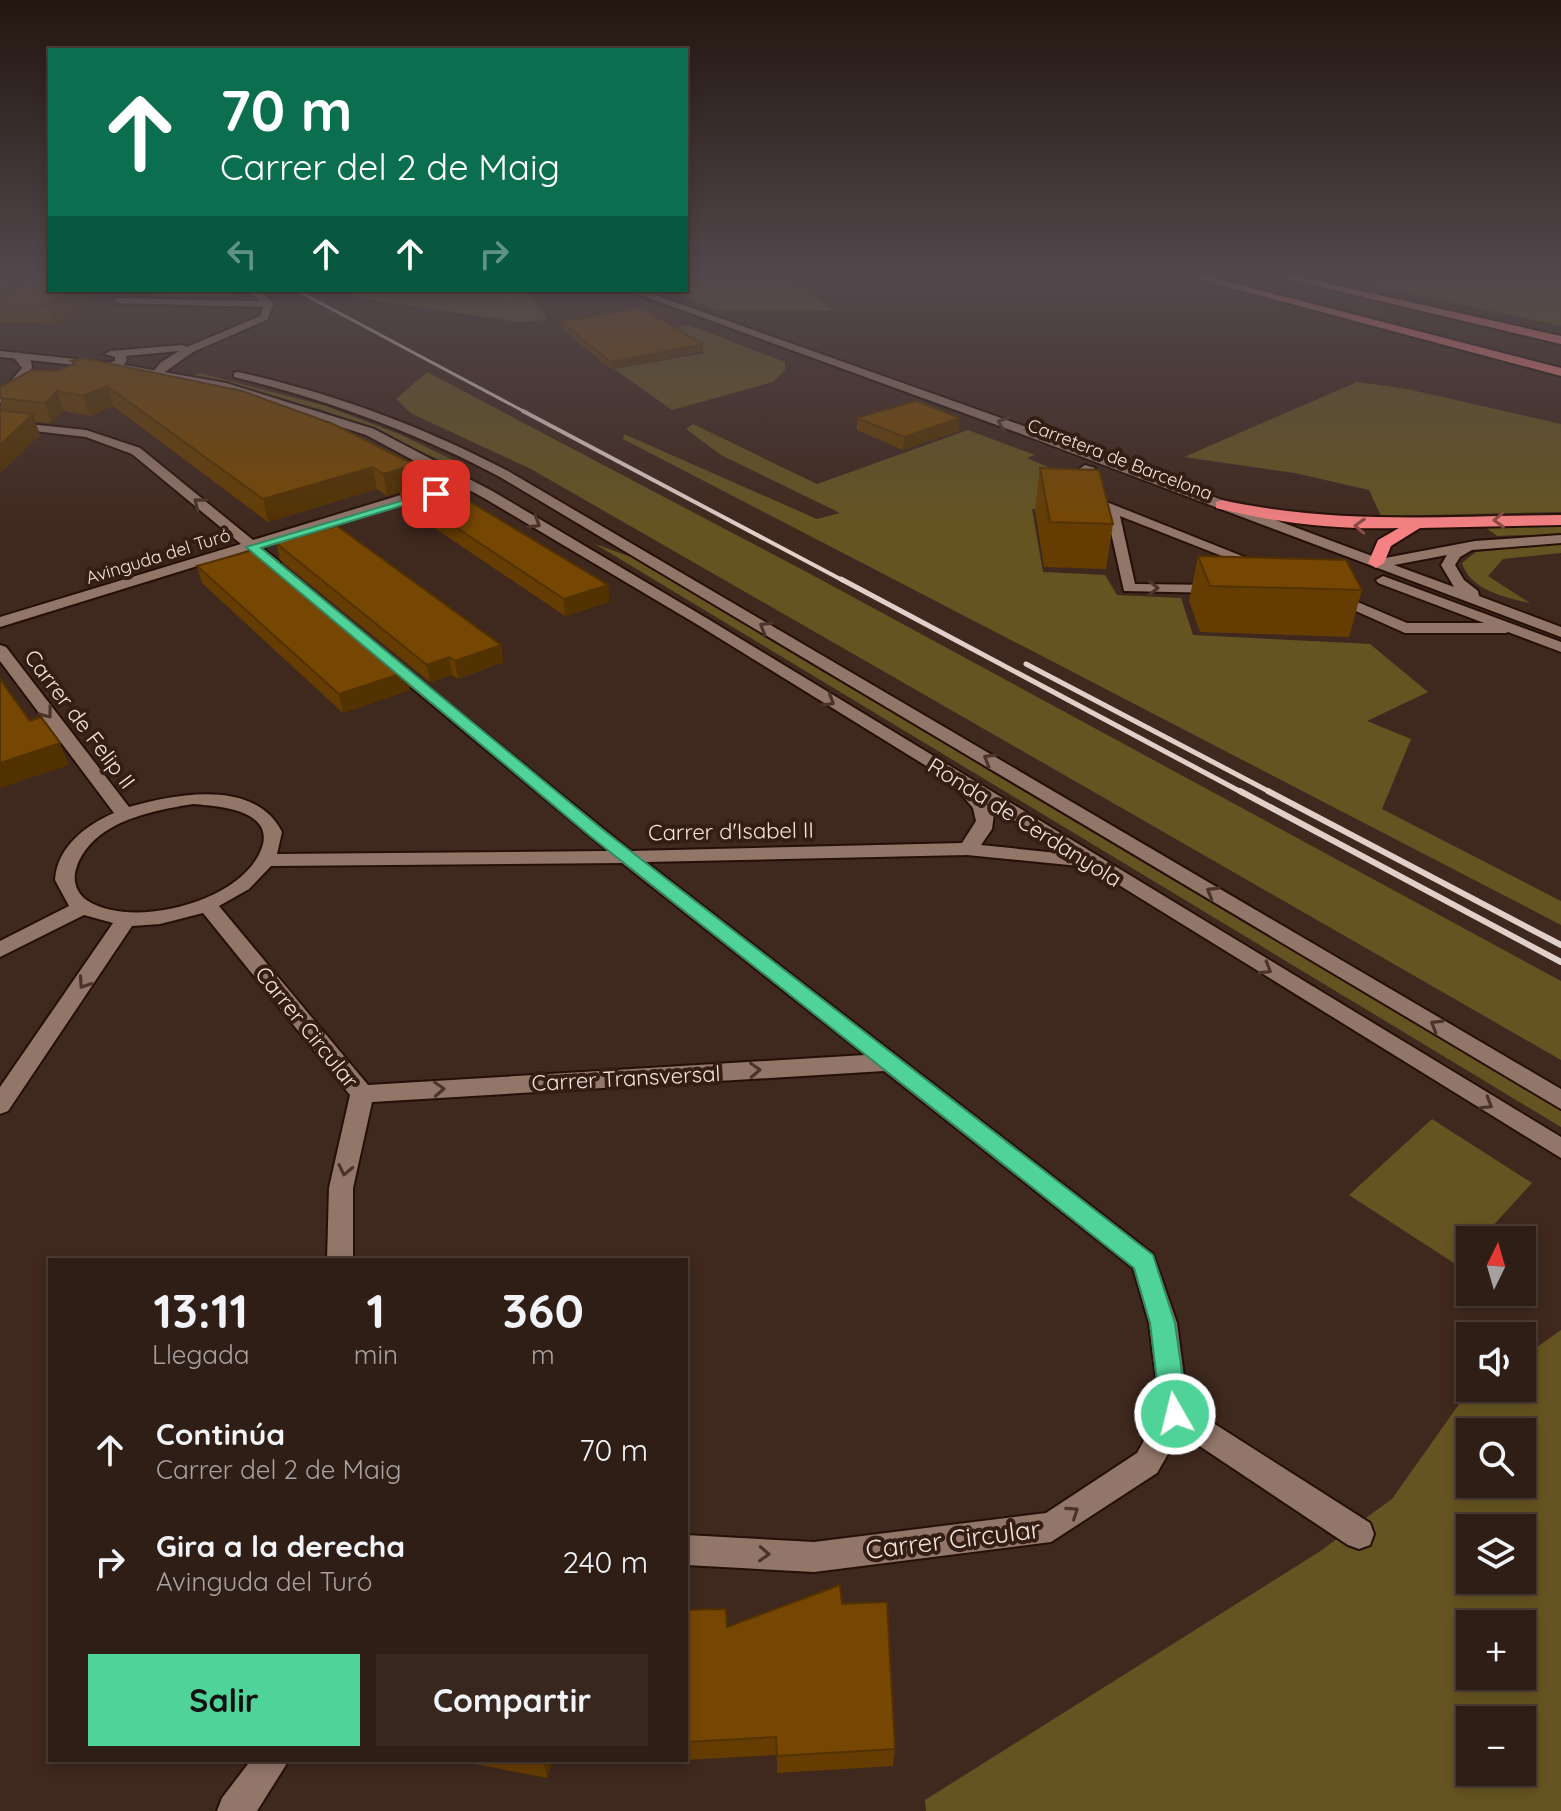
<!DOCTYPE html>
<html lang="es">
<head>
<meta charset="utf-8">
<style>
	:root { --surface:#2f1e16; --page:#37271f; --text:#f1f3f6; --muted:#a7a2a1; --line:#4a3c35; --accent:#50d398 }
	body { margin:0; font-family:Quicksand,sans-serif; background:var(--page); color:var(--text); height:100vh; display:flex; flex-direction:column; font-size:30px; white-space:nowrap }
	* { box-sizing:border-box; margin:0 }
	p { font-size:26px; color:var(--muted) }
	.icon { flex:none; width:44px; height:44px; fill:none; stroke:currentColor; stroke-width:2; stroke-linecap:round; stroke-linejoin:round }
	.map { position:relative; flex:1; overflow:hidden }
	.sheet { position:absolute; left:48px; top:1258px; width:640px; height:504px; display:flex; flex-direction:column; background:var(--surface); border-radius:0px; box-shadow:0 4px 12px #0003,0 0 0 2px var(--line) }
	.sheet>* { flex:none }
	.banner { position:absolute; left:48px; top:48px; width:640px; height:244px; border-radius:0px; box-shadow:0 4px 12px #0003,0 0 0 2px var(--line); background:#0b6e4f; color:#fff; overflow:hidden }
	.needle { width:52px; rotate:5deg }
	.fabs { position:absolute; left:1456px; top:1226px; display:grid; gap:16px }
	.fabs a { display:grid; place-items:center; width:80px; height:80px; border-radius:0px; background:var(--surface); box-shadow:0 4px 12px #0003,0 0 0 2px var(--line); font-size:40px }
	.pin { position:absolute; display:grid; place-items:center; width:68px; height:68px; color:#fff; margin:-34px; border-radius:16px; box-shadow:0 4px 12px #0006 }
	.me { position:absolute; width:88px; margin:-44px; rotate:352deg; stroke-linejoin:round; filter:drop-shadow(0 0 6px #0008) }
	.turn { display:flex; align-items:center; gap:28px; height:168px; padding:0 40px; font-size:36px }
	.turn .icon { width:104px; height:104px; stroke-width:2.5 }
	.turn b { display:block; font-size:56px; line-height:68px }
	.lanes { display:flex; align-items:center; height:76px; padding:0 40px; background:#0003; justify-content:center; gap:40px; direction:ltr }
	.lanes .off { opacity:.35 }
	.eta { display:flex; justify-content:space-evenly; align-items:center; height:136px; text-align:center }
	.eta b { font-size:48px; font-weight:800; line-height:56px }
	.button { display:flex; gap:16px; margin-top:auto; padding:16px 40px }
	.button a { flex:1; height:92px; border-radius:0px; background:var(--accent); color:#111; font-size:32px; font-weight:800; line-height:92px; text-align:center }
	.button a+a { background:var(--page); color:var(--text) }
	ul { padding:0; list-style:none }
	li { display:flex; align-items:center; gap:24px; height:112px; padding:0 40px }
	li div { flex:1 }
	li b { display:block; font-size:30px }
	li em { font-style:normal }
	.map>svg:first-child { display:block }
</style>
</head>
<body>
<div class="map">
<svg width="1561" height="1811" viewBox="0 0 1561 1811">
	<rect width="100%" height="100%" fill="#3f281e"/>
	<!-- green -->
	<path fill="#655421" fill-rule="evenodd" d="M686,277H779L803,288L834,311L716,310L668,290H686Z
		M1333,277H1561V326Z
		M120,290H224L236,297L114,294Z
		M342,290H527L547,320L518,322L358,298Z
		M689,325L785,362V370L773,382L672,410L614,369L705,353L663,330Z
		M427,372L816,577L1561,981V1060L531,469L412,414L396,399Z
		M200,373L326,406L399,434L453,460L444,462L323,410L193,376Z
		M1357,382L1407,389L1561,424V512L1381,516L1369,490L1295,473L1184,457Z
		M693,424L817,484L968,430L1035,455L1027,458L1057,471L1040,509H1032L1043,572L1105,575L1117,595L1181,598L1193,635L1370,644L1428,692L1367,721L1411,739L1382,809L1561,901V925L623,439L624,434L817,519L840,513L721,455L686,429Z
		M1561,526V534L1497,536L1485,527Z
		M595,544L634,558L705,598L993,773L1561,1109V1127Z
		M1561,544V553L1503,559L1488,576L1530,603C1506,598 1470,590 1462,563L1476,552Z
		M1432,1119L1532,1183L1480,1240H1470V1251L1457,1265L1349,1195Z
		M1561,1330V1811H926L925,1800L1319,1552L1392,1499L1462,1400L1479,1388H1522V1358ZM1470,1432H1522V1484H1470ZM1470,1528H1522V1580H1470ZM1470,1624H1522V1676H1470ZM1470,1720H1522V1772H1470Z"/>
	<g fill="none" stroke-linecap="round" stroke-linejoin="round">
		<defs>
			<path id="street" d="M247,290H258L274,303L267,320L193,352L162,374L153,372L160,363L179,351L126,356L127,360L123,366L92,372L87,369L115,361V357L105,354L110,351L182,345L187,347L260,316L263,307L117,303L114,298L260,301Z
				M17,352L31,361L32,368L0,403V393L22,368L12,355Z
				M0,421L86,430L140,448L253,540L450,480L460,483L261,547L280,562V568H270L249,550L0,627V617L241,544L132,454L86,437L0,427Z
				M1085,465L1095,468L1078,480L1079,491L1267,566L1255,569L1120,516L1135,584L1219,585L1226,589L1219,593L1124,591L1106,510L1067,493L1065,479Z
				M1334,592L1407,623H1506L1514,628L1506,633H1405L1329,599L1327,596Z
				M0,645L6,647L129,807C175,794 255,778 282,832L277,854L608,851L382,663V657L388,655L631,851L962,843L976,821L973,808L950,781L959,776L974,787L994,814L992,829L981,845L1096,857L1099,861L1089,867L967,855L646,862L1153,1254L1177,1323L1188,1407L1370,1523L1374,1534L1370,1545L1359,1549L1348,1545L1180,1433L1157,1473L1051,1542L814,1572L686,1565V1535L814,1542L1046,1513L1137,1453L1160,1412L1149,1323L1133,1268L884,1071L372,1102L353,1188V1260H327L329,1188L350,1095L203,913L160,924L132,926L8,1111L0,1114V1087L113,923L84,915L0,957V941L69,906L55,880C57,847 86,825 114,813L0,661ZM193,804C216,806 271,809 263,844C248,901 133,930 88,901C77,894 72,881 76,869C91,822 150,811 193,804ZM622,863L865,1055L368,1085L219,906L249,889L271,866Z
				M251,1760H289L257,1811H217L222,1798Z"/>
			<path id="secondary" d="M627,290H641L1032,429L1380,559L1475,541L1561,535V543L1472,550L1460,557L1455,565L1464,580L1478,591L1479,596L1561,627V637L1024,435ZM1447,555L1441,565L1454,587L1394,565Z
				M0,351L113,363L226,383L374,429L494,492L708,619L1561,1137V1158L698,625L484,498L366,435L224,389L113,369L0,357Z
				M238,372C333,393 422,426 508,471L1561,1089V1109L500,477C415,432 328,400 234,377V373Z
				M1383,576L1561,642V652L1378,583L1376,580Z"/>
			<path id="highway" d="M1191,277H1209L1561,368V376Z
				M1279,277H1299L1561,336V344Z
				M1222,500C1335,525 1447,516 1561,515V525L1420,528L1391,546L1384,563L1376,568L1368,563L1378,540L1399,528C1337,530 1277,523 1216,508V502Z"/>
		</defs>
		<!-- street casing -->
		<use href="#street" stroke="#251007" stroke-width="4"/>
		<!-- secondary casing -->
		<use href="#secondary" stroke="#251007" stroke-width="4"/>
		<!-- highway casing -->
		<use href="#highway" stroke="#251007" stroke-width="4"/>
		<!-- street -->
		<use href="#street" fill="#92766a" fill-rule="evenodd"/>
		<!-- secondary -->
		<use href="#secondary" fill="#92766a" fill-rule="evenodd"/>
		<!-- highway -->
		<use href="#highway" fill="#f58182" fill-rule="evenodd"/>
		<!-- rail-far3 -->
		<path stroke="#e1d0ca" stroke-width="3" d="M296,290L527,413"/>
		<!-- rail-far2 -->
		<path stroke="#e1d0ca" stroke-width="4" d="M523,411L844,581"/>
		<!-- rail-far1 -->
		<path stroke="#e1d0ca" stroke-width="5" d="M841,579L1243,793
			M1026,664L1272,793"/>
		<!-- rail -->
		<path stroke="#e1d0ca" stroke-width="6" d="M1240,791L1561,962
			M1268,791L1561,945"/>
	</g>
	<!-- wall -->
	<path fill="#653d02" d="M0,277H50L55,323L0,322Z
		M561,322L703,344V351L611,369L562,329Z
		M71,361L415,465L418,485L608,585L609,602L565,616L402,506L400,492L387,496L377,489L268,522L113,406L90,416L64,411L51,423L35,422L40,435L0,473L1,386L58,371L73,365Z
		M857,418L959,431L903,450L857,430Z
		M1040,468L1113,524L1106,569L1044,567L1035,510Z
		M276,543L501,645L503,662L458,679L452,675L430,682L280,560Z
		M1198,556L1362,590L1349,637L1200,632L1189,601Z
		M197,566L410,690L343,713L202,583Z
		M842,1604L895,1749L893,1766L777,1773V1755L686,1760V1610L727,1627Z
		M454,1760H552L547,1778Z
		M622,1760H682L623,1763Z"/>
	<!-- shaded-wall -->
	<path fill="#533201" d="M17,277H48L0,304V287Z
		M72,290H103L55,323L49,305Z
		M703,344V351L611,369V362Z
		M107,386L113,406L90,416L83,396Z
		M57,391L64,411L51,423L45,403Z
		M33,414L40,435L0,473V445Z
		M960,418L959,431L903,450L904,437Z
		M415,465L418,486L387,496L383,474Z
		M373,467L377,489L268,522L263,499Z
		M608,585L609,602L565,616L564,599Z
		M501,645L503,662L458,679L455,661Z
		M449,657L452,675L430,682L427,665Z
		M406,672L410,690L343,713L339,694Z
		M60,743L69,765L0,788V763Z
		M543,1760H552L547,1778Z"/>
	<!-- building -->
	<path fill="#764702" stroke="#533201" stroke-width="2" d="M0,277H17L0,287Z
		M39,277H50V290H72L49,305L0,304V300Z
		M640,308L703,344L611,362L561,322Z
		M83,358L242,391L333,424L415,465L383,474L373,467L263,499L107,386L83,396L57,391L45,403L0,398V387L32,370L58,371L75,364L71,361Z
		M916,401L960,418L904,437L857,418Z
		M0,410L33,414L0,445Z
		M1040,468L1099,470L1113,524L1050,522Z
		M434,480L608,585L564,599L400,490Z
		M337,526L501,645L455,661L449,657L427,665L276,543Z
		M257,549L406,672L339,694L197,566Z
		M1198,556L1346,560L1362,590L1210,586Z
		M0,679L30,721L41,717L60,743L0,763Z
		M840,1585L842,1604L887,1602L895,1749L777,1756L776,1737L686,1742V1610L726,1609L727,1627Z"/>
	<!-- one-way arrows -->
	<defs><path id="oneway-chevron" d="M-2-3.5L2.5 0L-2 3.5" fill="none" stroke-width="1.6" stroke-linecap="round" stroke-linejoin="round" transform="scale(2)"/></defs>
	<g stroke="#4c342a">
		<use href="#oneway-chevron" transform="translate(1003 423) rotate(-160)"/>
		<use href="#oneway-chevron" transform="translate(199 503) rotate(-141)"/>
		<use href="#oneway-chevron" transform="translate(535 523) rotate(31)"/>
		<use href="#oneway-chevron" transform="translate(1153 588)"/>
		<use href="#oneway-chevron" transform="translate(765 627) rotate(-149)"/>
		<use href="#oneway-chevron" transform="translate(829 701) rotate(32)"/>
		<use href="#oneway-chevron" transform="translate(47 713) rotate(53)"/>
		<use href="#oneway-chevron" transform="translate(989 759) rotate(-149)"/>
		<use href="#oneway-chevron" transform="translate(1212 892) rotate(-149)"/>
		<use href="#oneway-chevron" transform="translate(1266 969) rotate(31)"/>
		<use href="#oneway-chevron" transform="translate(84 983) rotate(124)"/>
		<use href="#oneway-chevron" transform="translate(1436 1025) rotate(-149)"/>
		<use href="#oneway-chevron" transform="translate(755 1070) rotate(-3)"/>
		<use href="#oneway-chevron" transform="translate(439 1089) rotate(-3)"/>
		<use href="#oneway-chevron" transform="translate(1487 1104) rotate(31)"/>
		<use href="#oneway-chevron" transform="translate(345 1170) rotate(102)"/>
		<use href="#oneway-chevron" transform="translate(1073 1512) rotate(-34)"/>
		<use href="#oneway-chevron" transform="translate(764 1554) rotate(3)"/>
	</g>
	<g stroke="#8b4b46">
		<use href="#oneway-chevron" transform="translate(1499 520) rotate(178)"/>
		<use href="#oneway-chevron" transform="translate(1360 526) rotate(-178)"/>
	</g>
	<!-- sky -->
	<linearGradient id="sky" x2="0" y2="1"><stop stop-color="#231610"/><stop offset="0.52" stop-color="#52484c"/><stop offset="1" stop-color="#52484c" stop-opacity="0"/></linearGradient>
	<rect width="1561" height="531" fill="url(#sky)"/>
	<!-- route -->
	<path fill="#50d398" stroke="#348963" stroke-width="2" d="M431,492L441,494L261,548L602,829L1153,1255L1175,1323L1188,1414L1184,1422L1175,1426L1165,1422L1161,1414L1150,1323L1134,1268L590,836L246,547Z"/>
	<g text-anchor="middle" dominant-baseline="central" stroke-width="8" stroke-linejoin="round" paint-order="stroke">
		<!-- far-street labels -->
		<g font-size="18" fill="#f3e3dd" stroke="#341e14">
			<text transform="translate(1120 459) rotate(21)">Carretera de Barcelona</text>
			<text transform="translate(158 556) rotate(-17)">Avinguda del Turó</text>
		</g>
		<!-- street labels -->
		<g font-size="22" fill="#f3e3dd" stroke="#341e14">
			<text transform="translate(80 719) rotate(53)">Carrer de Felip II</text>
			<text transform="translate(1025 822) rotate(32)">Ronda de Cerdanyola</text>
			<text transform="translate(731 831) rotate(-1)">Carrer d'Isabel II</text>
			<text transform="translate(307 1027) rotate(51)">Carrer Circular</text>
			<text transform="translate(626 1078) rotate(-3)">Carrer Transversal</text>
		</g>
		<!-- near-street labels -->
		<g font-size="26" fill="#f3e3dd" stroke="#341e14">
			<text transform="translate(953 1539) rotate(-7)">Carrer Circular</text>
		</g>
	</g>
</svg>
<div class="fabs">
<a><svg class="needle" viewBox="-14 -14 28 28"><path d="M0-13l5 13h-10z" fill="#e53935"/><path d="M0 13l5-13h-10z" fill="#a7a2a1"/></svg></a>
<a><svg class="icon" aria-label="sound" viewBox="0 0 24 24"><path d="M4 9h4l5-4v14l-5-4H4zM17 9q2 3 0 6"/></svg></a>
<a><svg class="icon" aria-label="search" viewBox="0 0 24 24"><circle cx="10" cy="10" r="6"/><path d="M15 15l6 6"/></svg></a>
<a><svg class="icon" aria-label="layers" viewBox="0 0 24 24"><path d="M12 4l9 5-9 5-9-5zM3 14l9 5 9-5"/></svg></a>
<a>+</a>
<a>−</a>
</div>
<div class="pin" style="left:436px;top:494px;background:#d93025"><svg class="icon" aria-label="arrive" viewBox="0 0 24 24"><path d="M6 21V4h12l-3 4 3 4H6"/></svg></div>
<svg class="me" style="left:1175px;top:1414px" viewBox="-20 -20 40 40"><circle r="17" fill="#50d398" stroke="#fff" stroke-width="3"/><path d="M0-11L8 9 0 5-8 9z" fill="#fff"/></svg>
<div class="banner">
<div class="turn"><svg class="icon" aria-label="ahead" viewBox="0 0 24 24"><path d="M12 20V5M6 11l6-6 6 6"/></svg><div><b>70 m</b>Carrer del 2 de Maig</div></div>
<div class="lanes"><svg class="icon off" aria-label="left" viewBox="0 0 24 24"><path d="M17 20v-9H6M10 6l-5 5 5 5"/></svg><svg class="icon" aria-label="ahead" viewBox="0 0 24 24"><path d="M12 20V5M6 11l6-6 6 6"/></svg><svg class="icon" aria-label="ahead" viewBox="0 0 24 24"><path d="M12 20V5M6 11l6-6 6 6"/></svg><svg class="icon off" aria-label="right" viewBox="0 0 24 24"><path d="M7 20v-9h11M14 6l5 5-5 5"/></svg></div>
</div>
<section class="sheet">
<div class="eta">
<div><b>13:11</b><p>Llegada</p></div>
<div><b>1</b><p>min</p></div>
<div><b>360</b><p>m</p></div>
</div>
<ul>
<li><svg class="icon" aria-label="ahead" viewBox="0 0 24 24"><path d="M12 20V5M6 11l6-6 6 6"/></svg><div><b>Continúa</b><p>Carrer del 2 de Maig</p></div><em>70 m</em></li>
<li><svg class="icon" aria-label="right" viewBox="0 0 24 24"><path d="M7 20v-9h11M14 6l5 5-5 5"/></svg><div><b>Gira a la derecha</b><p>Avinguda del Turó</p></div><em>240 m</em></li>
</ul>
<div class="button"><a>Salir</a><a>Compartir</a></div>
</section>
</div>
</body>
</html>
